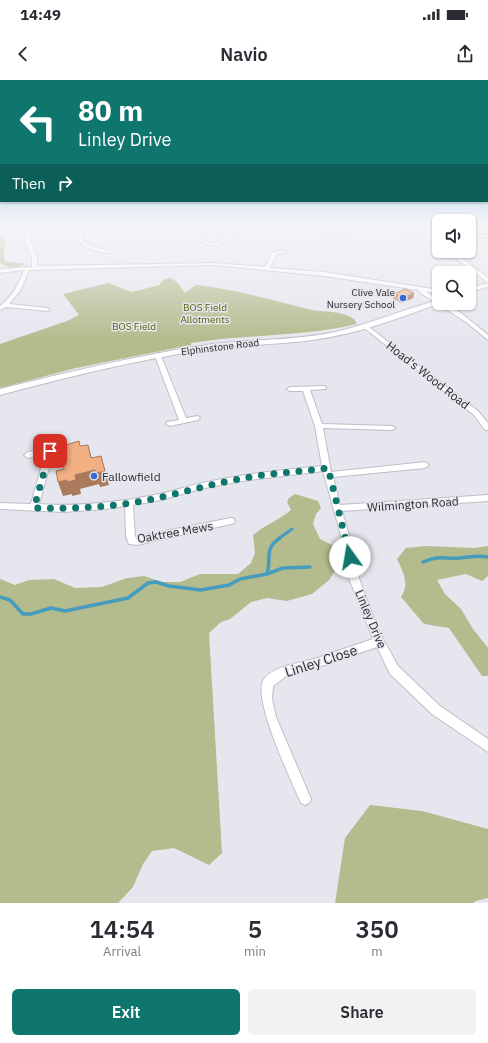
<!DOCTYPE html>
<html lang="en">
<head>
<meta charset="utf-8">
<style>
	:root { --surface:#fff; --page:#f2f2f3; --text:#2b2b33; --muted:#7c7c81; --accent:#0f766e }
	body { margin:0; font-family:"IBM Plex Sans",sans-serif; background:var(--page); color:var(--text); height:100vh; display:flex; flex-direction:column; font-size:15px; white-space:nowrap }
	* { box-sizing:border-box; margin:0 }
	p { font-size:13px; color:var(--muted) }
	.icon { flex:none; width:22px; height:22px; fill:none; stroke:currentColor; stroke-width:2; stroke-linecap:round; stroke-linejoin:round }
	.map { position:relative; height:823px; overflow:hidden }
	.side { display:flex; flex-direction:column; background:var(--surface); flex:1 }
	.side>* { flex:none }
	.guide { position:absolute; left:0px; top:0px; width:488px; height:122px; box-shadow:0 1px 3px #0004; background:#0f766e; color:#fff; overflow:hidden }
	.buttons { position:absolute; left:432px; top:134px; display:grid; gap:8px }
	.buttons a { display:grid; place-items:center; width:44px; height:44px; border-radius:6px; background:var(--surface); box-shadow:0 1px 3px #0004; font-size:20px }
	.pin { position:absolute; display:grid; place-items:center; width:34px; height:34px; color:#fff; margin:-17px; border-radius:8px; box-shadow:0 2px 6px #0006 }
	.me { position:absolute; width:44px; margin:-22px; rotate:347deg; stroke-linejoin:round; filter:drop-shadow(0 0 3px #0008) }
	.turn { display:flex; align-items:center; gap:14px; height:84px; padding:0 12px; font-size:18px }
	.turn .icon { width:52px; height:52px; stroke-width:2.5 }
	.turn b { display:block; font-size:28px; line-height:34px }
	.then { display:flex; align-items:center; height:38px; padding:0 12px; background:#0003; gap:8px; font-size:15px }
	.eta { display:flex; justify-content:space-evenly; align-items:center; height:68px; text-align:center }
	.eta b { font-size:24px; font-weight:600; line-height:28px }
	.cta { display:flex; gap:8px; margin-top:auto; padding:8px 12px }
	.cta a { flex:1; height:46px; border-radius:6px; background:var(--accent); color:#fff; font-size:16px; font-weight:600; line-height:46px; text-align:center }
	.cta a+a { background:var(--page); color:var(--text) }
	.status { display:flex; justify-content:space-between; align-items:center; height:28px; padding:0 20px; background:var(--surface); direction:ltr }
	.status svg { height:11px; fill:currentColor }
	header { display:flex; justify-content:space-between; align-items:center; height:52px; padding:0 12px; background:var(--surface); font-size:18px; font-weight:600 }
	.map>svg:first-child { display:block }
</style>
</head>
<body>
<div class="status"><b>14:49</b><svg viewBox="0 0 49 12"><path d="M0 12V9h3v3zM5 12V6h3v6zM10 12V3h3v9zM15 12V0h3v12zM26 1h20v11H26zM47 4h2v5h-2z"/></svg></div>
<header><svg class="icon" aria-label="back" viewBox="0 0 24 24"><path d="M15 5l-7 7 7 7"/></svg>Navio<svg class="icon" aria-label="share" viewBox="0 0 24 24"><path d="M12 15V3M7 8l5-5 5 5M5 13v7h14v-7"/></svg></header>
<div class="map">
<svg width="488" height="823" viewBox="0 0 488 823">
	<rect width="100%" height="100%" fill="#e6e6ef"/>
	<!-- green -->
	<path fill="#b4bb8d" d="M4,157L6,160L4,172V180C12,185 18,181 25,184C17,190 8,188 0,183V158Z
		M171,198L178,203L185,213L196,205C236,209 274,221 312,230C325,232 344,231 354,239C354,239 357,244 357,244C303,257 246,254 191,263V265L76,288L0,308V264L67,241L79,235L63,214L108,203L132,212L160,205V203L165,199Z
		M295,414L318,421L321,428L316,434L313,444L320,459L332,465L339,475L335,491L329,500L312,514L287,521L267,518L251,522L230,539L221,542L209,553L222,773L209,785L174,768L152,771L143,784L133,807L118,823H0V499L15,505L29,500L54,499L75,508L102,507L127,498L144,496L162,502H180L200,494H238L251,483L255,473L253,455C265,445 279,440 291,430L287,422L289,418Z
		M426,466L474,468L488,466V496L482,501L466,494L437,500L445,514L461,529L473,549L488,568V596H482L449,548L424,544L401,517C410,504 403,492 397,479L406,468Z
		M370,725L422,731L488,749V818L476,821L473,823H335L345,758Z"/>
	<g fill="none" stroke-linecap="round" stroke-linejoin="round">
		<!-- stream-far1 -->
		<path stroke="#459cbd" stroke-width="3" d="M278,459L292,449"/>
		<!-- stream -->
		<path stroke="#459cbd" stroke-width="3.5" d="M423,482C440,475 443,479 460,478C472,477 476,475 488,477
			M267,494C272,479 263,469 280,458
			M0,517L10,520L23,534H31L51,528L65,531L128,518L148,503L156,502L169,506L201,510L229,505L240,499L267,494L283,488L310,487"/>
		<defs>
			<path id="minor" d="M30,144H34L30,161L37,178V186L215,183L265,187L273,172L284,170L286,171V172L277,174L270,188L324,192L439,210V214L425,211L439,220V223C452,223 477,246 488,255V260L466,242L419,212V210L324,196L215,185L29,190L20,211L9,224L47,228L49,229V231L6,227L0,230V226C12,217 19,204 24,190L0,193V189L32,187V178L25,161Z
				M90,144H95C92,147 87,149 85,152C74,165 105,169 112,171V173C101,173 82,170 78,158L80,151Z
				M115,144C139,144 166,143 189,151C197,154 203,160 210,163L217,162L223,158L221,154L223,153L227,157L240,161L238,162L226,160C206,175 199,155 179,151C165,148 150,148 136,147C129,147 121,147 115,144Z
				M305,144H311L353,163L349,164Z
				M384,144H390L439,167V170Z
				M476,144H480L478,154L488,155V157H477L472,174L462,178L488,198V203L457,179L441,171H447L459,176L468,173Z
				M365,244L478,331L488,343V350H485L474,335L363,247L362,246Z
				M158,274L161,276L186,338L198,336L200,338L198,340L170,346L166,344L167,342L179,340L155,276Z
				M324,306L326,307V309L310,310L322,344L392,346L396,348L392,350L323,348L331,392L425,382L429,385L425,388L333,397L340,425L488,415V421L342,431L352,466L359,498L377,548L398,586L440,626L488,659V672L432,634L390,594L377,567L316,588L288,595L273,606L272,619L276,637L311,719L309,723L305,725L301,723C292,702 251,617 264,599C275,585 301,583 317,578C336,572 354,565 373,559L349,498L344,466L323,391L242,401L200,409L161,420L133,425L135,457L231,438L234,439L235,441L234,443L231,444L137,465L129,464L126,456L125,426L105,429L63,432L0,429V423L31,424L45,374L28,378L24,375L28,372L61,366L64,367L65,369L64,371L53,373L39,424C80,427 121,422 160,414C174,411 188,406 202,403C242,394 282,390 322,386L315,346L303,311H290L287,309L290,307Z"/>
			<path id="tertiary" d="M488,203V207L469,212V208Z
				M439,220V223H441C401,237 361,253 319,259C281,265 242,264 204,270C135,280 68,297 0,315V309C68,292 136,276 205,265C248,259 292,261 335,252C370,244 404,229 439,220Z"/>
		</defs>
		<!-- minor casing -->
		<use href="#minor" stroke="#bfbec7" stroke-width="2"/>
		<!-- tertiary casing -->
		<use href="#tertiary" stroke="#bfbec7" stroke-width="2"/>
		<!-- minor -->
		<use href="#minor" fill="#fff" fill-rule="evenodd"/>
		<!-- tertiary -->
		<use href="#tertiary" fill="#fff" fill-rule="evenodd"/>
	</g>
	<!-- wall -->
	<path fill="#cf9672" d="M414,213L413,218L402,223L393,219L394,214Z"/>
	<!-- shaded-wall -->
	<path fill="#a97a5c" d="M414,213L413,218L402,223L403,218Z
		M88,365L92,379L101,376L109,405L100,407L99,404L80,409L81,414L72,416V414L63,416L58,402L67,400L75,395L91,378Z"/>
	<!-- building -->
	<path fill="#f1af84" stroke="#a97a5c" d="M405,209L414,213L403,218L394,214Z
		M79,361L80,366L88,365L91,378L101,376L105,391L96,393L95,390L75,395L76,400L67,402V400L58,402L56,391L64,389L59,367Z"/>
	<!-- sky -->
	<linearGradient id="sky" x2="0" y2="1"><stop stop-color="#67aad7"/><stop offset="0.56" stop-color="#f4f4f8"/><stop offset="1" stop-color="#f4f4f8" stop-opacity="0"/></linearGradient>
	<rect width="488" height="259" fill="url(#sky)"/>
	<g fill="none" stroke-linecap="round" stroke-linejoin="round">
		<!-- route -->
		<path stroke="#0f766e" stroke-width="7" stroke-dasharray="0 12.6" d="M50,371L34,428C77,429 120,427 162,417C188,411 213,404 239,399C268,393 298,392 328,388L350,477"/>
	</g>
	<!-- markers -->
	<g fill="#366ad9" stroke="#e6e6ef" stroke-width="1.5">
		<circle cx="403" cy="218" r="4"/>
		<circle cx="94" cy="396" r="4"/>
	</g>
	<g text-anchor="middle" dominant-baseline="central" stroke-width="3" stroke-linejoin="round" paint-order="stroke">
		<!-- far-poi labels -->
		<g font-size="10" fill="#2b2a2e" stroke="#e6e6ef" text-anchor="end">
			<text x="395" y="212">Clive Vale<tspan x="395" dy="12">Nursery School</tspan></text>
		</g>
		<!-- far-park labels -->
		<g font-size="10" fill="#545b01" stroke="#e6e6ef">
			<text x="205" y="227">BOS Field<tspan x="205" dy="12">Allotments</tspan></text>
			<text x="134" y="246">BOS Field</text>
		</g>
		<!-- far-street labels -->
		<g font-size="10" fill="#2b2a2e" stroke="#e6e6ef">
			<text transform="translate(220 267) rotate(-7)">Elphinstone Road</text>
		</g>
		<!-- street labels -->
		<g font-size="12" fill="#2b2a2e" stroke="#e6e6ef">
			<text transform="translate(428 295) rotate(38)">Hoad's Wood Road</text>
			<text transform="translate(413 424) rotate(-4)">Wilmington Road</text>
			<text transform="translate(175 452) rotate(-10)">Oaktree Mews</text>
			<text transform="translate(371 539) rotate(67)">Linley Drive</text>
		</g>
		<!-- poi labels -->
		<g font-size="12" fill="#2b2a2e" stroke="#e6e6ef" text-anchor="start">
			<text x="102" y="396">Fallowfield</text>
		</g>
		<!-- near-street labels -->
		<g font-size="14" fill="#2b2a2e" stroke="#e6e6ef">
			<text transform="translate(321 581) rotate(-18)">Linley Close</text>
		</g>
	</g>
</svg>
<div class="buttons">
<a><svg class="icon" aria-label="sound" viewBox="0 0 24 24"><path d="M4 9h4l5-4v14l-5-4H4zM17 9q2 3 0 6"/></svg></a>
<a><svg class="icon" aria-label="search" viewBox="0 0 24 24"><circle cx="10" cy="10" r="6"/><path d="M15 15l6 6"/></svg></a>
</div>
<div class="pin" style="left:50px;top:371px;background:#d93025"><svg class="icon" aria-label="arrive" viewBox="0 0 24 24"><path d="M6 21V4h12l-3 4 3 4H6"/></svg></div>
<svg class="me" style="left:350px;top:477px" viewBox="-20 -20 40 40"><circle r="19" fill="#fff"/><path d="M0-13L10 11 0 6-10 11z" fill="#0f766e"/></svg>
<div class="guide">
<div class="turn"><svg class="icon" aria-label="left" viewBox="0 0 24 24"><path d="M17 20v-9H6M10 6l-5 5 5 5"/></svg><div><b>80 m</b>Linley Drive</div></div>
<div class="then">Then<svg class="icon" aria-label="right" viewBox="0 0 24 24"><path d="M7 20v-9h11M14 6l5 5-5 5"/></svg></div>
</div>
</div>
<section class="side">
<div class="eta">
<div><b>14:54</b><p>Arrival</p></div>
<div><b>5</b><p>min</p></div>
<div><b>350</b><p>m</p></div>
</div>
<div class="cta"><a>Exit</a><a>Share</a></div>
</section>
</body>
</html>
